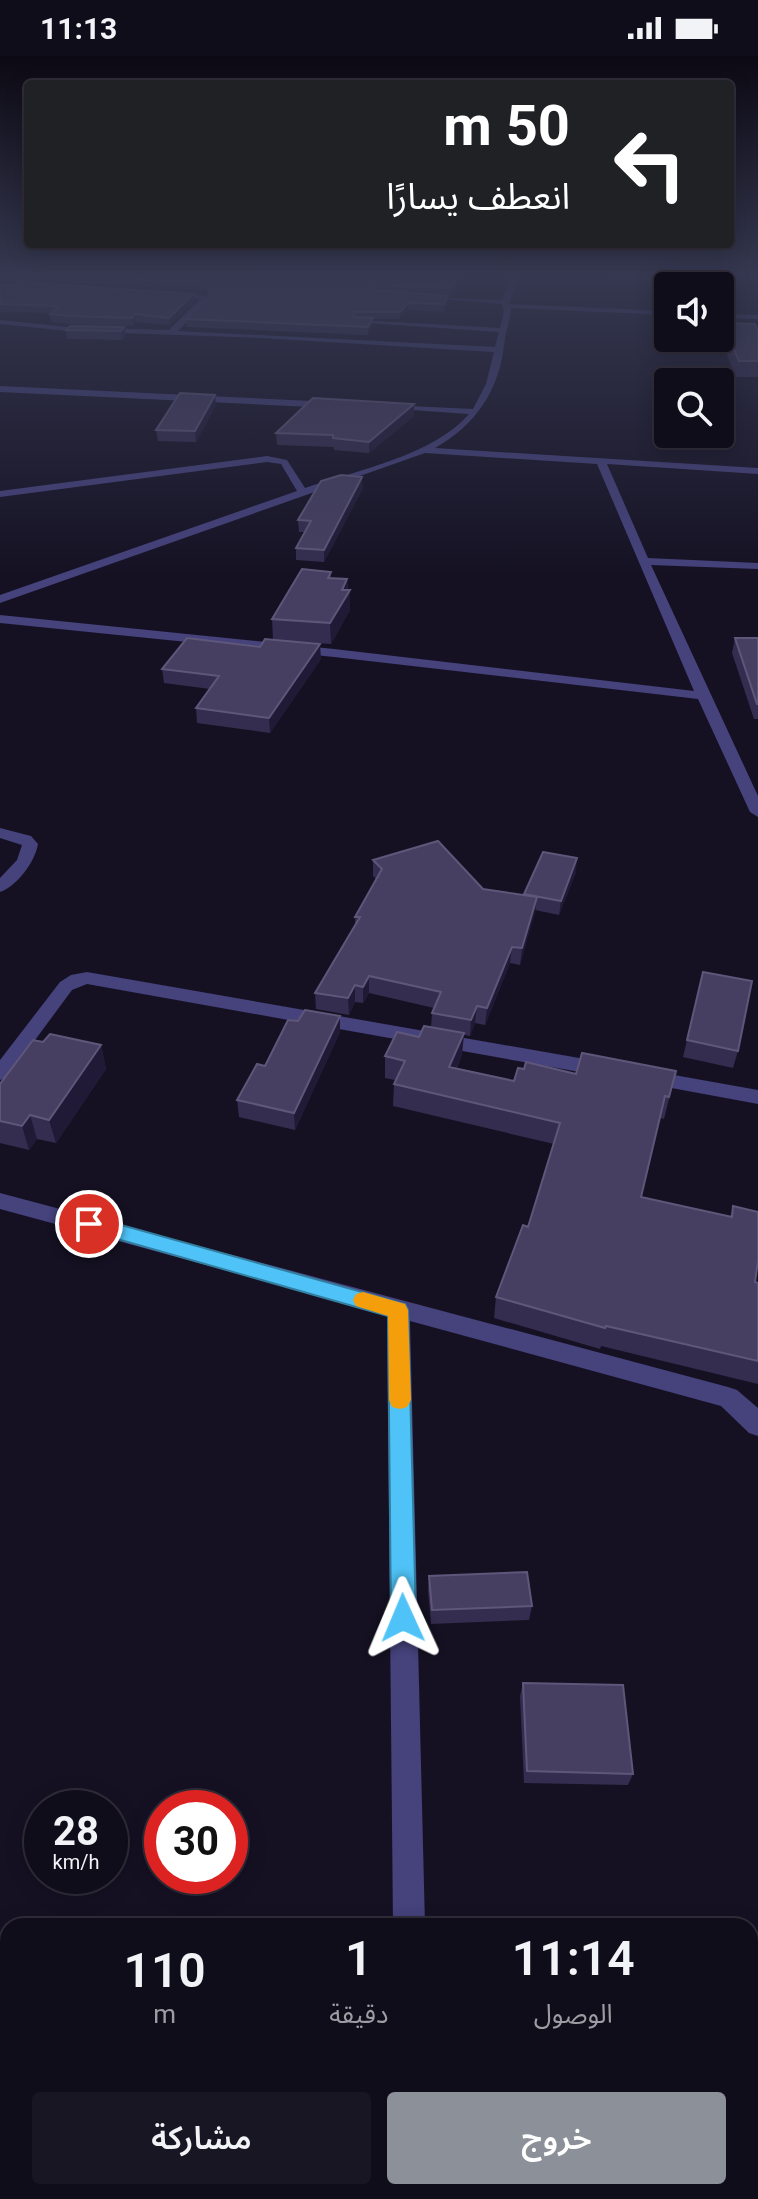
<!DOCTYPE html>
<html lang="ar">
<head>
<meta charset="utf-8">
<style>
	:root { --surface:#100d1a; --page:#191623; --text:#f1f3f6; --muted:#9c9ca2; --line:#302d39; --accent:#8c9099 }
	body { margin:0; font-family:Roboto,"Noto Sans Arabic",sans-serif; background:var(--page); color:var(--text); direction:rtl; height:100vh; display:flex; flex-direction:column; font-size:30px; white-space:nowrap }
	* { box-sizing:border-box; margin:0 }
	p { font-size:26px; color:var(--muted) }
	.icon { flex:none; width:44px; height:44px; fill:none; stroke:currentColor; stroke-width:2; stroke-linecap:round; stroke-linejoin:round }
	.map { position:relative; flex:1; overflow:hidden; direction:ltr }
	.sheet { position:absolute; left:0px; top:1862px; width:758px; height:282px; display:flex; flex-direction:column; background:var(--surface); border-radius:24px 24px 0 0; box-shadow:0 4px 20px #0003,0 0 0 2px var(--line); direction:rtl }
	.sheet>* { flex:none }
	.hud { position:absolute; left:24px; top:24px; width:710px; height:168px; border-radius:8px; box-shadow:0 4px 20px #0003,0 0 0 2px var(--line); direction:rtl; background:#202124; color:#fff; overflow:hidden }
	.controls { position:absolute; left:654px; top:216px; display:grid; gap:16px }
	.controls a { display:grid; place-items:center; width:80px; height:80px; border-radius:8px; background:var(--surface); box-shadow:0 4px 20px #0003,0 0 0 2px var(--line); font-size:40px }
	.speed { position:absolute; left:24px; top:1734px; display:flex; gap:16px; font-size:40px; font-weight:700; text-align:center }
	.speed>* { display:grid; place-content:center; width:104px; height:104px; border-radius:50%; background:var(--surface); box-shadow:0 4px 20px #0003,0 0 0 2px var(--line); line-height:1 }
	.speed small { font-size:20px; font-weight:400 }
	.speed .limit { border:12px solid #d22; background:#fff; color:#111 }
	.pin { position:absolute; display:grid; place-items:center; width:68px; height:68px; color:#fff; margin:-34px; border:4px solid #fff; border-radius:50%; box-shadow:0 2px 8px #0007 }
	.me { position:absolute; width:88px; margin:-44px; rotate:359deg; stroke-linejoin:round; filter:drop-shadow(0 0 6px #0008) }
	.turn { display:flex; align-items:center; gap:28px; height:168px; padding:0 32px; font-size:36px }
	.turn .icon { width:104px; height:104px; stroke-width:2.5 }
	.turn b { display:block; font-size:56px; line-height:68px }
	.eta { display:flex; justify-content:space-evenly; align-items:center; height:136px; text-align:center }
	.eta b { font-size:48px; font-weight:600; line-height:56px }
	.action { display:flex; gap:16px; margin-top:auto; padding:16px 32px }
	.action a { flex:1; height:92px; border-radius:8px; background:var(--accent); color:#fff; font-size:32px; font-weight:600; line-height:92px; text-align:center }
	.action a+a { background:var(--page); color:var(--text) }
	.status { display:flex; justify-content:space-between; align-items:center; height:56px; padding:0 40px; background:var(--surface); direction:ltr }
	.status svg { height:22px; fill:currentColor }
	.map>svg:first-child { display:block }
</style>
</head>
<body>
<div class="status"><b>11:13</b><svg viewBox="0 0 49 12"><path d="M0 12V9h3v3zM5 12V6h3v6zM10 12V3h3v9zM15 12V0h3v12zM26 1h20v11H26zM47 4h2v5h-2z"/></svg></div>
<div class="map">
<svg width="758" height="2143" viewBox="0 0 758 2143">
	<rect width="100%" height="100%" fill="#151123"/>
	<g fill="none" stroke-linecap="round" stroke-linejoin="round">
		<!-- minor -->
		<path fill="#45427c" fill-rule="evenodd" d="M18,221H24L23,225L49,230L17,227Z
			M512,221H518L509,248L668,255V259L511,252C511,264 505,276 504,289C499,334 476,369 435,392L758,412V418L607,408L648,502L758,507V513L651,509L758,740V761L750,756L698,643L334,601L0,567V559L334,593L694,635L597,408L425,397L0,547V539L297,435L281,408L267,406L0,441V435L267,400L287,404L305,432C355,415 434,399 469,358L384,352L388,349L473,353L486,328L494,296L262,282L68,275L0,268V264L68,271L169,274L200,243L161,238L164,234L210,241L178,275L495,291L499,276L354,266L358,264L500,272L504,255L502,248L417,241L502,244Z
			M608,221L677,224L674,226Z
			M720,258L758,259V263L720,262Z
			M0,330L332,346L336,349L332,352L0,336Z
			M0,772L31,780L38,788C35,806 17,830 0,836V822L17,804L22,789L0,782Z
			M87,916L602,1006L612,1013L602,1020L87,928L72,934L7,1022L0,1024V1004L60,926L71,919Z
			M646,1014L758,1034V1048L639,1026L636,1021Z
			M0,1137L728,1331L737,1334L758,1352V1380L749,1377L721,1350L410,1265L425,1870H393L387,1258L0,1153Z
			M403,2136H439L440,2143H404Z"/>
	</g>
	<!-- wall -->
	<path fill="#342d4f" d="M27,221H464L451,239L431,238L448,247L444,256L408,254L400,263H373V270L368,279L186,271V263L209,240L207,234L30,224Z
		M0,229L193,238L194,246L169,269L136,266L133,270L68,268L51,266L50,258L52,257L0,256Z
		M723,267L758,275V321H736L720,282Z
		M124,271L126,280L122,284L67,283L66,274Z
		M414,348V360L369,397L334,394V391L277,389L276,377Z
		M216,349L196,386L158,385L156,374Z
		M363,432L324,506L296,504V492L305,476H299L298,464Z
		M331,516V522L347,523L350,554L331,588L274,584L321,603L270,677L197,667L196,652L210,633L164,627L162,613L260,591L273,584L272,563Z
		M735,582H758V663H754L732,597Z
		M373,804L483,833L524,839L576,816L559,859L535,854L520,909L510,907L485,969L475,967L470,980L464,979L462,998L457,1012L514,1025L576,1018L676,1015L664,1063L660,1062L641,1141L730,1161L733,1150L755,1226L758,1227V1328L601,1290L600,1293L494,1262L496,1241L528,1171L554,1088L393,1050L394,1028L395,1024L385,1022V1000L419,981L431,971L432,957L434,952L369,937L363,947L355,946L349,959L316,953L315,937L355,869V861L376,823L373,820Z
		M703,916L738,995L733,1012L683,1001Z
		M340,976L295,1074L239,1061L237,1044L265,1010Z
		M43,986L101,989L106,1013L56,1087L37,1083L29,1094L0,1087V1028Z
		M429,1520L532,1550L529,1564L431,1568L428,1534Z
		M523,1627L633,1718L628,1729L524,1727L520,1640Z
		M750,1987H758V2134H750Z"/>
	<!-- shaded-wall -->
	<path fill="#201a36" d="M0,221H16L15,225L0,228Z
		M459,221H464L451,239L452,232Z
		M193,238L194,246L169,269V262Z
		M448,240V247L444,256V248Z
		M408,247V254L400,263V256Z
		M135,258L136,266L133,270L132,262Z
		M373,262V270L368,279V271Z
		M124,271L126,280L122,284L121,275Z
		M215,339L216,349L196,386L195,375Z
		M414,348V360L369,397V386Z
		M362,421L363,432L324,506V494Z
		M347,523L348,538L350,534V554L331,588L330,567L342,534Z
		M320,588L321,603L270,677L269,662Z
		M577,802L576,816L559,859L561,845Z
		M537,841L535,857L520,909L522,892Z
		M512,891L510,907L485,969L487,952Z
		M369,920V937L363,947V931Z
		M355,929V946L349,959L348,942Z
		M477,950L475,967L470,980L471,964Z
		M340,960V976L295,1074L294,1057Z
		M464,977L462,998L448,1032L449,1011Z
		M101,989L106,1013L56,1087L49,1064Z
		M30,1059L37,1083L29,1094L22,1070Z"/>
	<!-- building -->
	<path fill="#463f61" stroke="#5e5779" stroke-width="2" d="M101,221H459L452,232L371,229L373,234L448,240L444,248L408,247L400,256H353L354,261L373,262L368,271L186,263L210,240L207,227Z
		M23,226L193,238L169,262L135,258L132,262L67,260L50,258L60,250L0,248V229L12,230Z
		M723,267L755,268L758,275V305H739Z
		M70,270L124,271L121,275L66,274Z
		M180,337L215,339L195,375L156,374Z
		M313,342L414,348L369,386L333,382V379L276,377Z
		M341,419L362,421L324,494L296,492L311,465L298,464L321,425Z
		M302,513L331,516L328,522L347,523L342,534H350L330,567L272,563Z
		M187,582L260,591L265,583L320,588L269,662L196,652L219,620L162,613Z
		M735,582H758V648H757Z
		M438,785L483,833L537,841L522,892L512,891L487,952L477,950L471,964L432,957L441,936L369,920L363,931L355,929L348,942L315,937L360,861H355L382,813L373,804Z
		M543,796L577,802L561,845L524,838Z
		M703,916L752,925L738,995L687,984Z
		M305,954L340,960L294,1057L237,1044L257,1008L265,1010L288,964L298,965Z
		M424,970L464,977L449,1011L514,1025L518,1012L524,1013L526,1006L576,1018L582,997L676,1015L669,1041L665,1040L641,1141L732,1161L733,1150L758,1156V1205L755,1226L758,1227V1305L606,1270L605,1272L496,1241L523,1169L528,1171L560,1067L394,1028L405,1005L385,1000L397,976L419,981Z
		M50,978L101,989L49,1064L30,1059L22,1070L0,1065V1028L33,984L43,986Z
		M527,1516L532,1550L432,1554L429,1520Z
		M523,1627L623,1629L633,1718L527,1715Z
		M750,1987H758V2128H750Z"/>
	<!-- sky -->
	<linearGradient id="sky" x2="0" y2="1"><stop stop-color="#0c0913"/><stop offset="0.42" stop-color="#353850"/><stop offset="1" stop-color="#353850" stop-opacity="0"/></linearGradient>
	<rect width="758" height="521" fill="url(#sky)"/>
	<!-- route -->
	<path fill="#4fc3f7" stroke="#337fa1" stroke-width="2" d="M89,1160L405,1248L408,1254L416,1562L412,1571L403,1575L395,1571L391,1562L388,1260L82,1173L79,1168L82,1162Z"/>
	<!-- slow -->
	<path fill="#f59e0b" d="M363,1236L405,1248L408,1254L411,1344L407,1351L400,1353L392,1351L389,1344L388,1260L356,1250L353,1244L356,1238Z"/>
</svg>
<div class="controls">
<a><svg class="icon" aria-label="sound" viewBox="0 0 24 24"><path d="M4 9h4l5-4v14l-5-4H4zM17 9q2 3 0 6"/></svg></a>
<a><svg class="icon" aria-label="search" viewBox="0 0 24 24"><circle cx="10" cy="10" r="6"/><path d="M15 15l6 6"/></svg></a>
</div>
<div class="speed"><div>28<small>km/h</small></div><div class="limit">30</div></div>
<div class="pin" style="left:89px;top:1168px;background:#d93025"><svg class="icon" aria-label="arrive" viewBox="0 0 24 24"><path d="M6 21V4h12l-3 4 3 4H6"/></svg></div>
<svg class="me" style="left:403px;top:1562px" viewBox="-20 -20 40 40"><path d="M0-17L14 15 0 8-14 15z" fill="#4fc3f7" stroke="#fff" stroke-width="4"/></svg>
<div class="hud">
<div class="turn"><svg class="icon" aria-label="left" viewBox="0 0 24 24"><path d="M17 20v-9H6M10 6l-5 5 5 5"/></svg><div><b>50 m</b>انعطف يسارًا</div></div>
</div>
<section class="sheet">
<div class="eta">
<div><b>11:14</b><p>الوصول</p></div>
<div><b>1</b><p>دقيقة</p></div>
<div><b>110</b><p>m</p></div>
</div>
<div class="action"><a>خروج</a><a>مشاركة</a></div>
</section>
</div>
</body>
</html>
